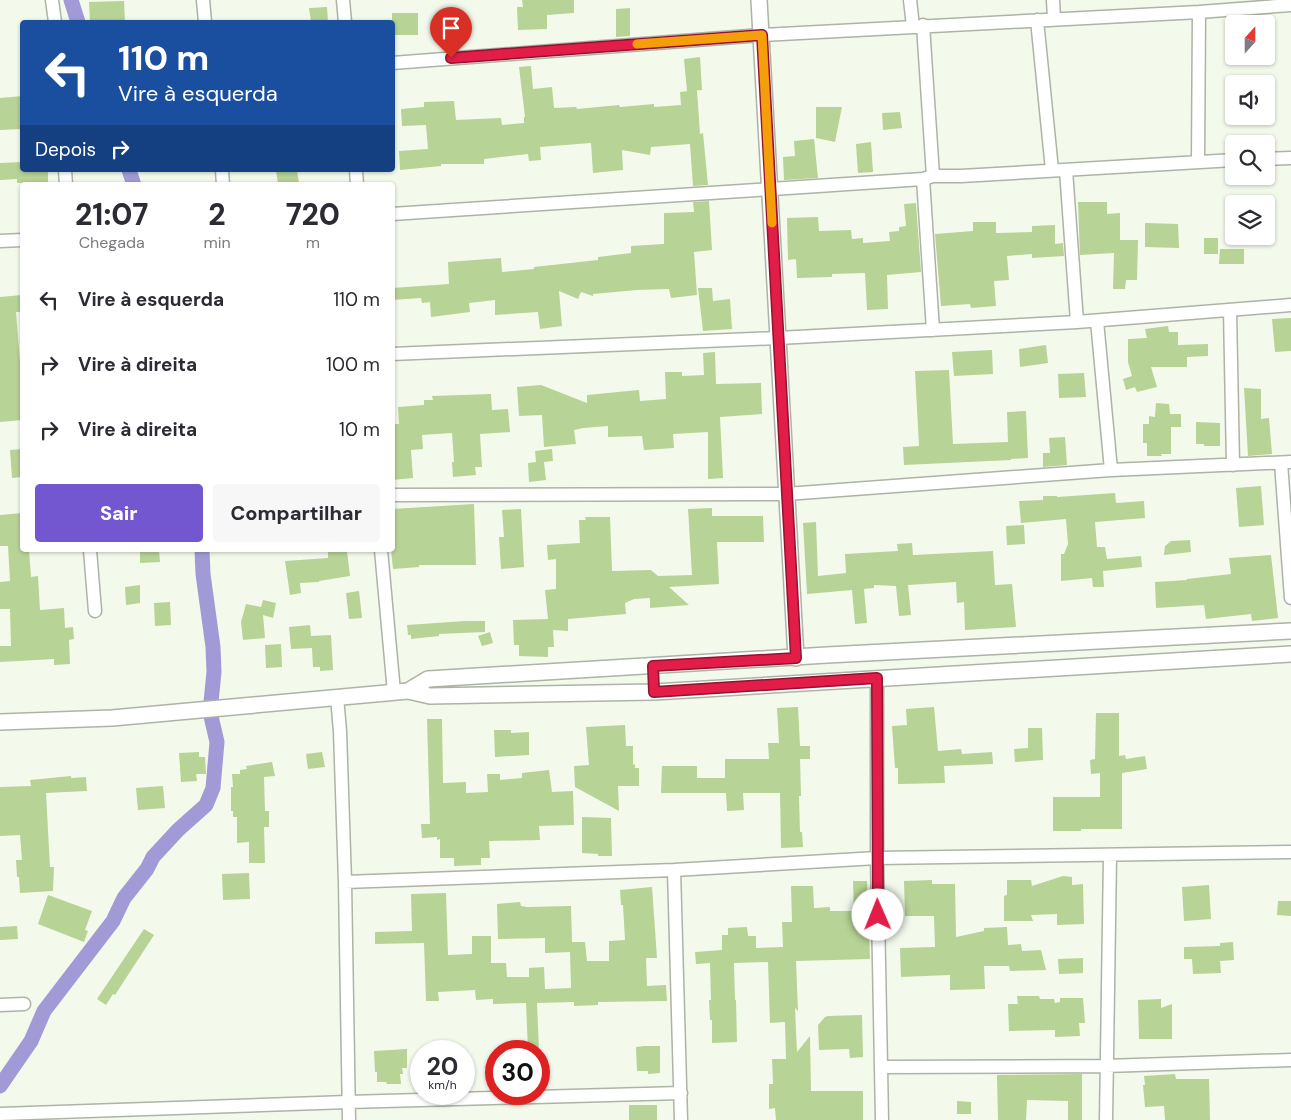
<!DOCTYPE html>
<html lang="pt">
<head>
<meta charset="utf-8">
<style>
	:root { --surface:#fff; --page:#f7f7f7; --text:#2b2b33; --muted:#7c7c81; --accent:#7257d1 }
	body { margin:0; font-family:"DM Sans",sans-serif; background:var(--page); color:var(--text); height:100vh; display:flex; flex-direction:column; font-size:19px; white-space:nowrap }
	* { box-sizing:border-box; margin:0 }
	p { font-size:16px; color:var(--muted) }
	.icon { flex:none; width:28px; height:28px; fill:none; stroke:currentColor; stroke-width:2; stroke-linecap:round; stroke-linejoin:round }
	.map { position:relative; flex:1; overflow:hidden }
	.sheet { position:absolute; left:20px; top:182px; width:375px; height:370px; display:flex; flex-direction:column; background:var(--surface); border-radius:5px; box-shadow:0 1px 4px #0004 }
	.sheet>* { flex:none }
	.banner { position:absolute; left:20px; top:20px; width:375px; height:152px; border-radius:5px; box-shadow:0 1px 4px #0004; background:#1a4fa0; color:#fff; overflow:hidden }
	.needle { width:32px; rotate:21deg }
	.buttons { position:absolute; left:1225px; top:15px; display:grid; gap:10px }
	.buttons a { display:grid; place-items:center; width:50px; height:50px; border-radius:5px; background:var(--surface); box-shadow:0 1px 4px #0004; font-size:25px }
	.speed { position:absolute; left:410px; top:1040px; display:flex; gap:10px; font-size:25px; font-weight:700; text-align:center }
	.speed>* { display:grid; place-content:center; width:65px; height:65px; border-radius:50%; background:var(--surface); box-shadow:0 1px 4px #0004; line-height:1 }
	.speed small { font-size:12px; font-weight:400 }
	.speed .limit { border:8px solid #d22; background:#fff; color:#111 }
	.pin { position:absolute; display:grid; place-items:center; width:42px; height:42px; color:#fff; margin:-51px -21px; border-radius:50% 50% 50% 0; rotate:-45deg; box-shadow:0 0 5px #0007 }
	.pin .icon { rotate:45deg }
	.me { position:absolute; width:55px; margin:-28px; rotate:359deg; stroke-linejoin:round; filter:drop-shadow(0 0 4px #0008) }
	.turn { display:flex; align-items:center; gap:18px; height:105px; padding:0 15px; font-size:22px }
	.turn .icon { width:65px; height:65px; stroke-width:2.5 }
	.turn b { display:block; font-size:35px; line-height:42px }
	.then { display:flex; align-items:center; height:48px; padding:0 15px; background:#0003; gap:10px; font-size:19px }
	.eta { display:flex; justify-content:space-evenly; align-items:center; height:85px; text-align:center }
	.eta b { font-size:30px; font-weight:800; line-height:35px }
	.button { display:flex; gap:10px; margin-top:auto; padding:10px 15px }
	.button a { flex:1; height:58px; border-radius:5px; background:var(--accent); color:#fff; font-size:20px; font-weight:800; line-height:58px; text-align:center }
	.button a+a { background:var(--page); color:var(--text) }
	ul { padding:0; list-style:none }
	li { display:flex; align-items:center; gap:15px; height:65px; padding:0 15px }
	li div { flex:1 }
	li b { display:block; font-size:19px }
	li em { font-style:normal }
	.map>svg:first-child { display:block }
</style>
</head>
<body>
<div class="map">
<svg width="1291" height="1120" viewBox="0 0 1291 1120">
	<rect width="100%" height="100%" fill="#f3faec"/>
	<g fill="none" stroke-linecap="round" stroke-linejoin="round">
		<!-- canal -->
		<path stroke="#a29ad6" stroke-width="15" d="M71,0L78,22
			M129,170L134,185
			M0,1086L31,1041L44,1011L113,921L124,898L147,869L153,857L178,830L206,805L213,788L217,742L210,712L214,672L213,647L203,574L202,550"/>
	</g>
	<!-- building -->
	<path fill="#b7d396" d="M522,0H574V13L547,15V29L518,30L517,7H523Z
		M124,1L125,22H90L89,2Z
		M327,7L328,22H311L309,8Z
		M630,8V36L616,37V9Z
		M392,13H418V35H392Z
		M700,57L702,90L687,91L684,59Z
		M531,66L533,89L552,87L554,108L576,107L577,109L619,105L620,107L654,104V107L681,105L680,92L697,90L700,134L703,133L708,185L693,186L690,144L651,147L650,155L622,150L623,170L593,173L591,143L540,147L541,160L529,161L528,154L484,159V164H441V166L400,170L399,151L428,149L426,125L402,126L401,109L424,107V102L454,101L456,120L501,118L502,125L524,123V117H525L519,67Z
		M22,96V129L0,130V98Z
		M816,107H842L835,142L816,138Z
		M900,112L902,128L883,130L882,113Z
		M814,139L818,178L784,180L783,157L795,156L794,141Z
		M871,142L873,172L858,173L856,144Z
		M22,162V170H48V182L17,183V179L0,180V163Z
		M276,170H297L299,183L278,184Z
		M709,201L712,250L694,252L697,295L671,298L669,289L637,290L593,294V296L581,292L578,299L559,291L562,326L540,329L538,312L495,315V300L469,303L470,312L431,317L430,302L422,303L421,298L392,300V288L449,284L448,262L501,258L502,272L534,269V267L598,260V257L631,253V246L664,244V213L694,212L693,202Z
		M1078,202H1107V214L1120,213V240H1138L1137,280H1126L1125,289H1113L1114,253L1080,255Z
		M916,203L921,272L887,275L888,309L867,310L865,273L832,274V277L797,278L796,259L788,260L787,218L818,217L819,231L851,230L852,239L863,238V243L890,241L889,232L899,231V227L906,226L904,204Z
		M973,222H996V233L1032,232V226L1055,225V244L1063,243L1064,256L1032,258V254L1007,256L1009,280L994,281L996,306L971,308L970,304L941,306L935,234L973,231Z
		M1145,223L1178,224L1179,248L1145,247Z
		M1204,238H1218V254H1204Z
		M1220,249H1244V264H1219Z
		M698,288H712L713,301L730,299L732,329L703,331Z
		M22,295V312H16L22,387V420L0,422V297Z
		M1291,318V351L1275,352L1272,319Z
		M1168,326L1169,332H1178V345L1208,344V356L1187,357V367H1151L1157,387L1137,392L1135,387L1126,390L1123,379L1132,376L1128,362V339L1147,338L1145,329Z
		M1046,345L1048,363L1020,367L1019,349Z
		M992,350L993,374L954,376L952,352Z
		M715,352L716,384L761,383L762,414L720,417L723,478L708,479V432L673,434L674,448L644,450L642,436L608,437V426L583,428L574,430L576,444L544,447L542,415L519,416L517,387L541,385L587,403V395L639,390L640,401L666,399L665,372H682V376L704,375L703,353Z
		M949,370L953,444L1008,442L1007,412L1026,411L1028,458L1011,459V460L904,465L903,447L919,446L915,371Z
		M1084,373L1086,397L1059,398L1058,374Z
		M1244,388L1261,389V419L1269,418L1272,454L1248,456Z
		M491,394L492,410L508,409L510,432L480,434L482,467H475L476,475L453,477L452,462H454L452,433L422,435L423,449L411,450L413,478L392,480V424H399L398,407L424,405V400H433L432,396Z
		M1156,403L1169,404L1170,414H1181V427H1171V454H1161L1162,456H1147V443H1143V424H1149V416L1155,417Z
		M1196,422L1220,423V446H1204V444H1196Z
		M1065,437L1067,465L1043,467V453H1050L1049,438Z
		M22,449V477L12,478L10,450Z
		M552,449L553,461L544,462L546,480L529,482L528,463L536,462L535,451Z
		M1261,486L1264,525L1239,527L1236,488Z
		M1115,493L1116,503L1144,501L1145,518L1095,522L1097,547H1105L1107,559L1141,556L1142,567L1103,571L1104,587H1093L1092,578L1061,581V554H1064L1068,544L1066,519L1021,523L1019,501L1043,500V496H1057V497Z
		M474,504L476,565H419V567L393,569L391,550H392V509Z
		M712,508V516H763L764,542H717L719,584L669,587L689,605L650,608V598L634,599L625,603L626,614L568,619V631L553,630L554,647H548V657L519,656V645H514L513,620L548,619L545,590L556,589V559L548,560L547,545L580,543L579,520H586L585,517H610L612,571L651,570L658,576L692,575L688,509Z
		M521,509L524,567L501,569L499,537H504L502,510Z
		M22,513V550H29L31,577L38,576L40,610L64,608L65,628L73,627L74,639L69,640L70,664L54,665V659L0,662V646H11L10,609H0V582L10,581L8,546H0V515Z
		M816,522L818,576L846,573L845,554L898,551L897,544L912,543L913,555L993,551L995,585L1012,584L1016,627L965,630L964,602L957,603L956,582L908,585L911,615L899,616L896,586L874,585V588L864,589L867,623L855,624L852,590L807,594L803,523Z
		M1024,525L1025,544L1007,545L1006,526Z
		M1190,540L1191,552L1164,555L1165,546L1171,541Z
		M140,550H159L160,562L140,563Z
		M328,550L347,551L350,576L319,581V582L300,583L301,593L290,595L285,561L328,558Z
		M1271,555L1278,618L1252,621L1251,614L1206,619L1204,605L1156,608L1155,582L1187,580V579L1231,574L1229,558Z
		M140,585V603L126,605L125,587Z
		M359,591L362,618L349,619L346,593Z
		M263,600L276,603L273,618L263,615L265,638L243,640L241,622L246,604L261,607Z
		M170,602L171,625L155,626L154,603Z
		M465,621H485V632L439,634V636L411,639V635H408L407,625Z
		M310,625L311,636L331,635L333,670L320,671V667H313L312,648L291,649L289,627Z
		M490,632L493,643L482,646L478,636Z
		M281,644L282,667L266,668L265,645Z
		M798,707L800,746H810V759H800L801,796H799L800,832H802L803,847L781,848L780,793H743L744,810L727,811L726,793H661L662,766H697V778H725V759H769L768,743H779L777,708Z
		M934,707L938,751L961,749L962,754L992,752L993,764L944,766L945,783L898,784V768H895L892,726L907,725L906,709Z
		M1096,713H1119V756L1125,755L1126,759L1145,756L1147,769L1122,773V829H1081V831H1053V797H1100V773L1091,774L1090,760L1095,759Z
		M427,719H442L443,783L466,782V793L488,792L487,774H500V780L522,778V773L549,770L552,792L573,791L574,825L539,826L540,840L489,841L490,858H481V865L454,866V858H440V839L437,840V837L422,838L421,824H430Z
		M625,725L626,746H633V765L635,764V768H639V786H618L619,811L575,787L574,766L589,765L586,727Z
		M1028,728H1042L1043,760L1015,762L1014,749L1028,748Z
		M494,730H511V733L529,732V755L495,757Z
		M199,752V757H205L206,774H196L197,781L181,782L179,753Z
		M322,752L325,767L308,769L306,754Z
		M272,762L275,776L264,777L265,811H269V827H264L265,863H249V842L237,843V817H233V811H231V787H233L232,774H240V770L247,769L246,766Z
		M71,776V778L86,777L87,791L46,793L50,867H54L53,891L20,893L19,877H17L16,860H22L20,835L0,836V787L31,786L30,780Z
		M163,786L165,808L138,810L136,788Z
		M582,817L611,818L612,856H598V854L582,853Z
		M249,873L250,899L223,900L222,874Z
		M1063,876L1072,877V885L1083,884L1084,924L1057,925V914L1031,915L1033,921H1004V896L1007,895V880H1031L1032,886Z
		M932,880V884H955L956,937L984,931V928L1007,927L1008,945L1021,944L1022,951L1041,950L1046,970L1010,971L1009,966H984L985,989L950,990V975L901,977L900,948L935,947L934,916H905L904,881Z
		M853,881H867L870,959L796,961L798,1011L795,1008L797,1052L810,1036L811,1091H863V1120H776L775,1108L769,1109V1084H773L772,1059H786L785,1022L770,1023L768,962L734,963L735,1000H736L737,1042L712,1043V1020H710L709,1000H711L710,963L696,964L695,952L722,950V935H728V928L747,927L748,936H756V948L783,947L782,922H792L791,886H813L814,908L830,907V911H854Z
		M1209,885L1211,919L1184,921L1182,887Z
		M652,887L657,958H646L647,986L666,985L667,1001L598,1002V1005L574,1006V1002L537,1003L539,1050L528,1051L526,1003L493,1004V999L476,1000L475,990L438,992L439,1001H426L424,943L375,944V932L412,931L411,894L446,893L448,955L472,954V936H491V963H506L507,977H529V968L544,967L545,989L571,988L570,952L545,953V938L498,939L497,904L520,902L521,906L527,907L571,906L572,942H585L587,961H609V941L625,940L623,905H621L620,890Z
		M48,895L92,911L85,930L88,931L84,942L38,924Z
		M1278,901H1291V916L1277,915Z
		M17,926L18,939L0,940V927Z
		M144,929L154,935L115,995L113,994L106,1005L97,999Z
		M1233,942L1234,960L1220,961L1221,973L1193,974L1192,959H1184V947L1220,946V943Z
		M1083,958V973L1059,974L1058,959Z
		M1017,996H1039L1040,999H1054L1055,1003L1060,1002V998H1083L1085,1023H1079L1080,1036L1055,1037V1030L1009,1031L1008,1004H1018Z
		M1161,999V1008L1172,1004V1039H1139L1138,1000Z
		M862,1015L863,1057L850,1058L849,1049L819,1050L818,1025L825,1017L828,1016Z
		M644,1046H660V1073L648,1074V1071H637L636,1047Z
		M407,1049V1068H402L403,1074H400L401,1084H387L386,1082H377V1072H375L374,1051Z
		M1082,1074V1120H1068V1101L1027,1100L1026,1120H998L997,1075Z
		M1175,1074L1176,1079H1209L1210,1120H1165L1164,1106L1145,1107L1143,1085H1145L1144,1076Z
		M957,1101L971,1102V1114H957Z
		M629,1105H657V1120H629Z"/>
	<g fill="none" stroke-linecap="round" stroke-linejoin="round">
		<defs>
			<path id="minor" d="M52,0L55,22
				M203,0L205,22
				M343,0L345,22
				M910,0L913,26
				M1053,0L1054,19
				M1037,20L1052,170
				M923,25L933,176
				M392,63L762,35L1199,12L1291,5
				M1266,159L1291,158
				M1198,161L1199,12
				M65,170L66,185
				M222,170L223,185
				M356,170L357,185
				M1066,170L1077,322
				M923,179L933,330
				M392,214L923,179L933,176H961L1234,160
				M0,241L22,240
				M1230,310L1233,465
				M1097,321L1111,470
				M392,354L778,338L1077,322L1291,305
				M1281,463L1291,598
				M392,495L786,494L1111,470L1291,462
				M90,550L95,611
				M381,550L394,692
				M877,678V858L882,1120
				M337,697L340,731L345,882L349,1120
				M674,870L681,1120
				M345,882L674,870L877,858L1291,852
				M0,1005L24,1004
				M881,1067L1106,1066L1291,1060
				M0,1114L348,1102L681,1093
				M1106,1120L1110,856"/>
			<path id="tertiary" d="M759,0L796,658
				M408,691L428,679L827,655L1291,631
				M0,722L112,718L408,691L430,696L654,692L1291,654"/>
		</defs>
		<!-- minor casing -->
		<use href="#minor" stroke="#adb3a6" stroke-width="15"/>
		<!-- tertiary casing -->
		<use href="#tertiary" stroke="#adb3a6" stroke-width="18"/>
		<!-- minor -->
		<use href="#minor" stroke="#fff" stroke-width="12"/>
		<!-- tertiary -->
		<use href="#tertiary" stroke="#fff" stroke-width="15"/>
	</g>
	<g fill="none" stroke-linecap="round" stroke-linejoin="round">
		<defs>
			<path id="route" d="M451,58L762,35L796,658L653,666L654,692L877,678L878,915"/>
		</defs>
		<!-- route casing -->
		<use href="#route" stroke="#92132f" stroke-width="12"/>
		<!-- route -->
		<use href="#route" stroke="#e11d48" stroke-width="9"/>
		<!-- slow -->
		<path stroke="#f59e0b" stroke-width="9" d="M637,44L762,35L772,223"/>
	</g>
</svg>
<div class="buttons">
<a><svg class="needle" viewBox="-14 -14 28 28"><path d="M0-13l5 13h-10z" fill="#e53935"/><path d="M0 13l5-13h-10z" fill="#7c7c81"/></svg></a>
<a><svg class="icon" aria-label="sound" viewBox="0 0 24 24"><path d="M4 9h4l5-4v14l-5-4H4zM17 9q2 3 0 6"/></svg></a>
<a><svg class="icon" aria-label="search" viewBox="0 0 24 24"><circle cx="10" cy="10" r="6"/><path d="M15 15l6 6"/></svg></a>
<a><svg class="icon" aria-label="layers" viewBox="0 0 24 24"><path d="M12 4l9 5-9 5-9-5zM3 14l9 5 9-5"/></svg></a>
</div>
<div class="speed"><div>20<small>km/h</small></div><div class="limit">30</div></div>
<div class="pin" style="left:451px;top:58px;background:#d93025"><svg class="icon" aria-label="arrive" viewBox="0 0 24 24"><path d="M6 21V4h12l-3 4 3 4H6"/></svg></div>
<svg class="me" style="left:878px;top:915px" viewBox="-20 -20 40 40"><circle r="19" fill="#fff"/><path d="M0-13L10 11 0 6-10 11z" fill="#e11d48"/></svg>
<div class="banner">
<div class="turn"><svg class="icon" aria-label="left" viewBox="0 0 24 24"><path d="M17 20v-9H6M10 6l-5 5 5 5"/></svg><div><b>110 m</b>Vire à esquerda</div></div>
<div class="then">Depois<svg class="icon" aria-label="right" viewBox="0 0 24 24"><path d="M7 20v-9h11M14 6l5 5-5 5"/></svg></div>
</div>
<section class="sheet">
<div class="eta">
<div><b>21:07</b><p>Chegada</p></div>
<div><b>2</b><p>min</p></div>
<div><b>720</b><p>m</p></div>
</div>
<ul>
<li><svg class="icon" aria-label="left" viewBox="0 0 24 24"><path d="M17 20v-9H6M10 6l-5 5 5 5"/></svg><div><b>Vire à esquerda</b></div><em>110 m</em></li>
<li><svg class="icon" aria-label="right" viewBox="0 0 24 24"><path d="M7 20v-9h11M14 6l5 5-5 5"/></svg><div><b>Vire à direita</b></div><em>100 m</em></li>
<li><svg class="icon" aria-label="right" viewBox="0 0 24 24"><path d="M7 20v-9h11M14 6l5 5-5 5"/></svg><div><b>Vire à direita</b></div><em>10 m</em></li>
</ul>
<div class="button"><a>Sair</a><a>Compartilhar</a></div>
</section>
</div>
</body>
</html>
